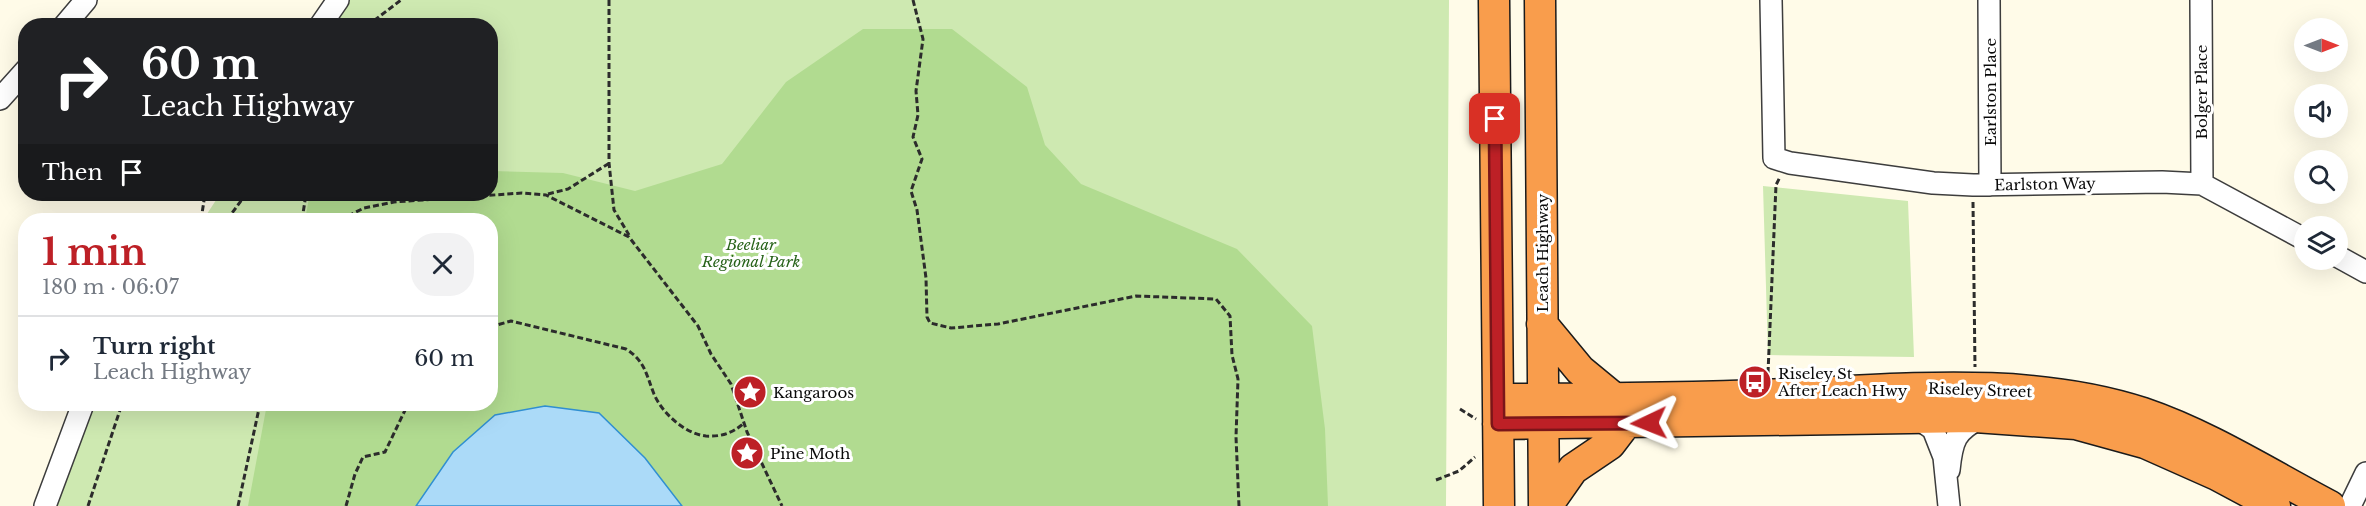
<!DOCTYPE html>
<html lang="en">
<head>
<meta charset="utf-8">
<style>
	:root { --surface:#fff; --page:#f2f2f3; --text:#1f2937; --muted:#747a83; --line:#e0e1e3; --accent:#bd2026 }
	body { margin:0; font-family:"Libre Baskerville",serif; background:var(--page); color:var(--text); height:100vh; display:flex; flex-direction:column; font-size:22px; white-space:nowrap }
	* { box-sizing:border-box; margin:0 }
	p { font-size:20px; color:var(--muted) }
	.icon { flex:none; width:33px; height:33px; fill:none; stroke:currentColor; stroke-width:2; stroke-linecap:round; stroke-linejoin:round }
	.map { position:relative; flex:1; overflow:hidden }
	.sheet { position:absolute; left:18px; top:213px; width:480px; height:198px; display:flex; flex-direction:column; background:var(--surface); border-radius:24px; box-shadow:0 6px 24px #0002 }
	.sheet>* { flex:none }
	.top-card { position:absolute; left:18px; top:18px; width:480px; height:183px; border-radius:24px; box-shadow:0 6px 24px #0002; background:#202124; color:#fff; overflow:hidden }
	.needle { width:39px; rotate:90deg }
	.buttons { position:absolute; left:2294px; top:18px; display:grid; gap:12px }
	.buttons a { display:grid; place-items:center; width:54px; height:54px; border-radius:50%; background:var(--surface); box-shadow:0 6px 24px #0002; font-size:30px }
	.pin { position:absolute; display:grid; place-items:center; width:51px; height:51px; color:#fff; margin:-26px; border-radius:12px; box-shadow:0 3px 9px #0006 }
	.me { position:absolute; width:66px; margin:-33px; rotate:268deg; stroke-linejoin:round; filter:drop-shadow(0 0 4px #0008) }
	.turn { display:flex; align-items:center; gap:21px; height:126px; padding:0 24px; font-size:27px }
	.turn .icon { width:78px; height:78px; stroke-width:2.5 }
	.turn b { display:block; font-size:42px; line-height:51px }
	.then { display:flex; align-items:center; height:57px; padding:0 24px; background:#0003; gap:12px; font-size:22px }
	.round { display:grid; place-items:center; flex:none; width:63px; height:63px; border-radius:24px; background:var(--page) }
	.summary { display:flex; align-items:center; justify-content:space-between; height:102px; padding:0 24px }
	h1 { font-size:36px; font-weight:800; line-height:45px; color:var(--accent) }
	ul { padding:0; list-style:none }
	li { display:flex; align-items:center; gap:18px; height:84px; padding:0 24px; border-top:2px solid var(--line) }
	li div { flex:1 }
	li b { display:block; font-size:22px }
	li em { font-style:normal }
	.map>svg:first-child { display:block }
</style>
</head>
<body>
<div class="map">
<svg width="2366" height="506" viewBox="0 0 2366 506">
	<rect width="100%" height="100%" fill="#fffbe8"/>
	<!-- green -->
	<path fill="#cee9b1" d="M349,0H1449L1446,506H53L93,404H490V220H203L220,194H490V26L332,25Z
		M1763,186L1908,201L1914,357L1768,355Z"/>
	<!-- forest -->
	<path fill="#b1db90" d="M863,29H952L1027,87L1045,145L1081,184L1237,249L1312,326L1325,429L1328,506H682L645,458L599,413L453,452L416,506H248L267,404H490V220H305L309,198L322,194H490L491,171L563,173L635,191L722,164L786,82Z"/>
	<!-- water -->
	<path fill="#abdaf8" stroke="#308fd1" stroke-width="1.5" d="M545,406L599,413L645,458L682,506H416L453,452L495,415Z"/>
	<g fill="none" stroke-linecap="round" stroke-linejoin="round">
		<defs>
			<path id="minor" d="M1771,0L1774,158L1790,163L1933,183L1973,185L2162,182L2202,184L2304,239
				M1989,0L1990,185
				M2201,0L2202,184
				M64,26L86,0
				M320,26L338,0
				M0,99L26,70
				M2337,256L2366,272
				M1917,418L1933,429L1944,457L1949,506
				M1949,470C1952,440 1955,431 1982,417
				M45,506L83,404
				M2350,506L2366,473"/>
			<path id="highway" d="M1494,0L1499,506
				M1540,0L1544,506
				M1542,324L1580,370L1614,398
				M1498,399C1594,399 1691,398 1788,394C1906,389 2029,376 2143,413C2208,435 2269,474 2330,506
				M1498,424L1975,417L2076,424L2145,443L2217,475L2275,506
				M1547,506L1573,469L1610,444L1626,423"/>
		</defs>
		<!-- minor casing -->
		<use href="#minor" stroke="#3d3d3d" stroke-width="24"/>
		<!-- highway casing -->
		<use href="#highway" stroke="#1b1b1b" stroke-width="33"/>
		<!-- path -->
		<path stroke="#2c2c2c" stroke-width="3" stroke-dasharray="6 3" stroke-linecap="butt" d="M609,0V163L614,210L629,235
			M913,0L923,39L916,91L918,115L913,137L922,159L911,191L917,210L926,278L927,317L930,323L951,328L998,324L1136,296L1216,299L1230,316L1232,355L1238,379L1236,437L1239,506
			M367,26L401,0
			M548,194L568,189L608,164
			M1973,202L1975,367
			M201,220L205,194
			M227,220L246,194
			M302,220L306,194
			M340,220L364,208L394,202L522,193L546,195L629,237L698,326L711,354L731,384L747,432L782,506
			M490,327L511,321L626,349C645,361 646,374 654,394C662,413 685,434 706,436C721,437 733,433 744,423
			M1768,373L1776,185L1780,177
			M1460,409L1476,419
			M1436,480L1459,471L1475,457
			M88,506L122,404
			M238,506L260,404
			M346,506L355,474L363,457L385,452L408,404"/>
		<!-- minor -->
		<use href="#minor" stroke="#fff" stroke-width="21"/>
		<!-- highway -->
		<use href="#highway" stroke="#f99d4c" stroke-width="30"/>
	</g>
	<g fill="none" stroke-linecap="round" stroke-linejoin="round">
		<defs>
			<path id="route" d="M1495,119L1498,424L1649,423"/>
		</defs>
		<!-- route casing -->
		<use href="#route" stroke="#7b1519" stroke-width="15"/>
		<!-- route -->
		<use href="#route" stroke="#bd2026" stroke-width="10"/>
	</g>
	<!-- icons -->
	<defs>
		<symbol id="bus-disc" viewBox="-11 -11 22 22"><circle r="9.5" fill="#bd2026" stroke="#fff"/><path d="M-5-6H5V4H4V6H2V4H-2V6H-4V4H-5ZM-3.5-4V0h7V-4ZM-3.5 1.2v1.5H-2V1.2ZM2 1.2v1.5H3.5V1.2Z" fill="#fff"/></symbol>
		<symbol id="sight-disc" viewBox="-11 -11 22 22"><circle r="9.5" fill="#bd2026" stroke="#fff"/><path d="M0-6L1.8-2.2L6-1.7L2.9 1.2L3.7 5.4L0 3.3L-3.7 5.4L-2.9 1.2L-6-1.7L-1.8-2.2Z" fill="#fff"/></symbol>
	</defs>
	<g fill-rule="evenodd">
		<use href="#bus-disc" x="1736" y="363" width="38" height="38"/>
		<use href="#sight-disc" x="731" y="373" width="38" height="38"/>
		<use href="#sight-disc" x="728" y="434" width="38" height="38"/>
	</g>
	<g text-anchor="middle" dominant-baseline="central" stroke-width="6" stroke-linejoin="round" paint-order="stroke">
		<!-- street labels -->
		<g font-size="15" fill="#0a0a0a" stroke="#fff">
			<text transform="translate(1990 92) rotate(-90)">Earlston Place</text>
			<text transform="translate(2201 92) rotate(-90)">Bolger Place</text>
			<text transform="translate(2045 184) rotate(-1)">Earlston Way</text>
			<text transform="translate(1542 253) rotate(-90)">Leach Highway</text>
			<text transform="translate(1980 390) rotate(2)">Riseley Street</text>
		</g>
		<!-- park labels -->
		<g font-size="15" font-style="italic" fill="#28631a" stroke="#fff">
			<text x="751" y="244">Beeliar<tspan x="751" dy="17">Regional Park</tspan></text>
		</g>
		<!-- poi labels -->
		<g font-size="15" fill="#0a0a0a" stroke="#fff" text-anchor="start">
			<text x="1778" y="373">Riseley St<tspan x="1778" dy="17">After Leach Hwy</tspan></text>
			<text x="773" y="392">Kangaroos</text>
			<text x="770" y="453">Pine Moth</text>
		</g>
	</g>
</svg>
<div class="buttons">
<a><svg class="needle" viewBox="-14 -14 28 28"><path d="M0-13l5 13h-10z" fill="#e53935"/><path d="M0 13l5-13h-10z" fill="#747a83"/></svg></a>
<a><svg class="icon" aria-label="sound" viewBox="0 0 24 24"><path d="M4 9h4l5-4v14l-5-4H4zM17 9q2 3 0 6"/></svg></a>
<a><svg class="icon" aria-label="search" viewBox="0 0 24 24"><circle cx="10" cy="10" r="6"/><path d="M15 15l6 6"/></svg></a>
<a><svg class="icon" aria-label="layers" viewBox="0 0 24 24"><path d="M12 4l9 5-9 5-9-5zM3 14l9 5 9-5"/></svg></a>
</div>
<div class="pin" style="left:1495px;top:119px;background:#d93025"><svg class="icon" aria-label="arrive" viewBox="0 0 24 24"><path d="M6 21V4h12l-3 4 3 4H6"/></svg></div>
<svg class="me" style="left:1649px;top:423px" viewBox="-20 -20 40 40"><path d="M0-17L14 15 0 8-14 15z" fill="#bd2026" stroke="#fff" stroke-width="4"/></svg>
<div class="top-card">
<div class="turn"><svg class="icon" aria-label="right" viewBox="0 0 24 24"><path d="M7 20v-9h11M14 6l5 5-5 5"/></svg><div><b>60 m</b>Leach Highway</div></div>
<div class="then">Then<svg class="icon" aria-label="arrive" viewBox="0 0 24 24"><path d="M6 21V4h12l-3 4 3 4H6"/></svg></div>
</div>
<section class="sheet">
<div class="summary"><div><h1>1 min</h1><p>180 m · 06:07</p></div><a class="round"><svg class="icon" aria-label="close" viewBox="0 0 24 24"><path d="M6 6l12 12M18 6L6 18"/></svg></a></div>
<ul>
<li><svg class="icon" aria-label="right" viewBox="0 0 24 24"><path d="M7 20v-9h11M14 6l5 5-5 5"/></svg><div><b>Turn right</b><p>Leach Highway</p></div><em>60 m</em></li>
</ul>
</section>
</div>
</body>
</html>
